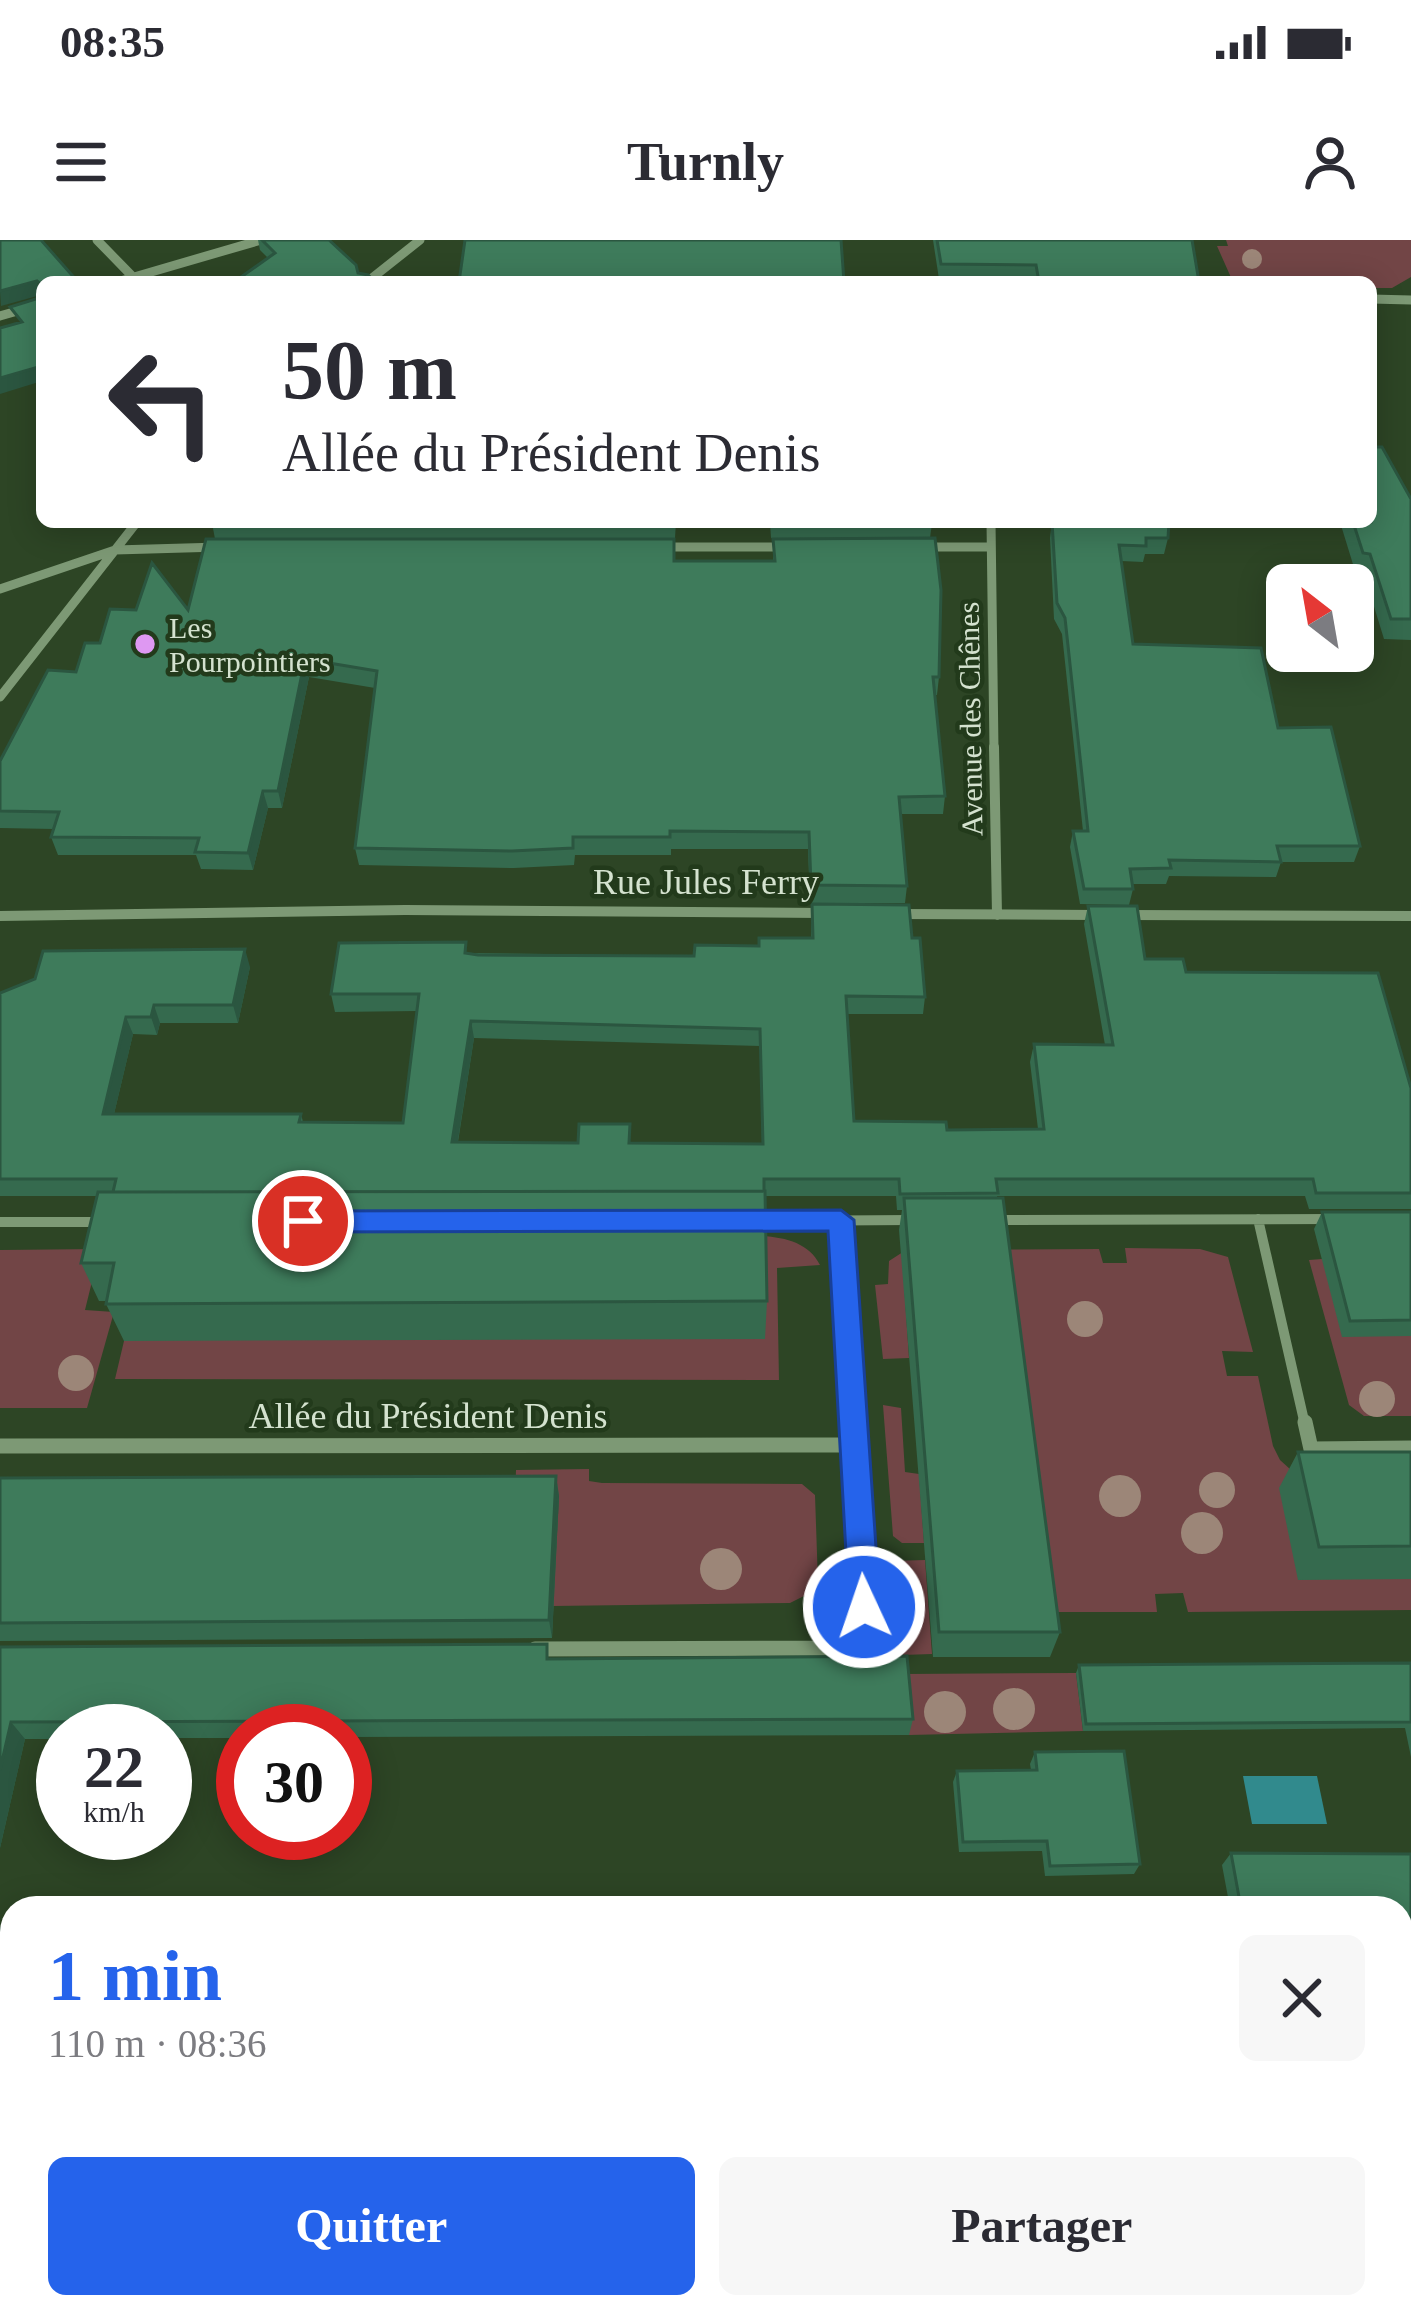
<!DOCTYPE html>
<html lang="fr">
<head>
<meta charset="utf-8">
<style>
	:root { --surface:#fff; --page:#f7f7f7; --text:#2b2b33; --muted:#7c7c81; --accent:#2563eb }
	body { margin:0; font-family:"Times New Roman",serif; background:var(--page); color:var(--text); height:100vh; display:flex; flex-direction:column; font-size:45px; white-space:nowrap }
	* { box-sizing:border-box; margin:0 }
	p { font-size:39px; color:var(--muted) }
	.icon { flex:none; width:66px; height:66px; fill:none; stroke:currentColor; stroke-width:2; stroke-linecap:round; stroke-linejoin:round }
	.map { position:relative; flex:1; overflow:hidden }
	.sheet { position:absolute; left:0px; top:1656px; width:1413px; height:423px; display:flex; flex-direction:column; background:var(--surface); border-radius:36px 36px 0 0; box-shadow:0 6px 30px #0003 }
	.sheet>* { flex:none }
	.banner { position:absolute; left:36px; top:36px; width:1341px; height:252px; border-radius:18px; box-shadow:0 6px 30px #0003; background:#fff; color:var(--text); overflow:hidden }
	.needle { width:78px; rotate:329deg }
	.buttons { position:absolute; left:1266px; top:324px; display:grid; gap:24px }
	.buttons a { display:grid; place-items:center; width:108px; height:108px; border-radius:18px; background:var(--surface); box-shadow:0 6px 30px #0003; font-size:60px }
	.speed { position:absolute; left:36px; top:1464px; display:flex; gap:24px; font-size:60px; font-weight:700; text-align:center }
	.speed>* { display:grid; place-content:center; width:156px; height:156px; border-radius:50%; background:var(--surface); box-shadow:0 6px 30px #0003; line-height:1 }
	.speed small { font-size:30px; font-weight:400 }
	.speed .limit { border:18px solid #d22; background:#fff; color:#111 }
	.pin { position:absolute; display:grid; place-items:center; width:102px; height:102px; color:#fff; margin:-51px; border:6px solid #fff; border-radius:50%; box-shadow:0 3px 12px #0007 }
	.me { position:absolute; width:132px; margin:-66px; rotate:357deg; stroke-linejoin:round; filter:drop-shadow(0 0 9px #0008) }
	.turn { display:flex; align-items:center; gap:42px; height:252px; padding:0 48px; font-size:54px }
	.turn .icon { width:156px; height:156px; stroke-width:2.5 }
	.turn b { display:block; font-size:84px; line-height:102px }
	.round { display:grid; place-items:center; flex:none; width:126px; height:126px; border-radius:18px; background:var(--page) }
	.head { display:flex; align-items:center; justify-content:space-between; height:204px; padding:0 48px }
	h1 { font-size:72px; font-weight:600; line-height:90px; color:var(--accent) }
	.button { display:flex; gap:24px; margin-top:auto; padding:24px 48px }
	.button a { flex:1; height:138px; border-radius:18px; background:var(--accent); color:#fff; font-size:48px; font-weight:600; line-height:138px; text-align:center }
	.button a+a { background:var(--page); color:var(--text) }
	.status { display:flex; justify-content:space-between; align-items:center; height:84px; padding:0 60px; background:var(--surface); direction:ltr }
	.status svg { height:33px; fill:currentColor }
	header { display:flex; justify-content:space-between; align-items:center; height:156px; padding:0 48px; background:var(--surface); font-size:54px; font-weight:600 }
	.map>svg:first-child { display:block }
</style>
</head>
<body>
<div class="status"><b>08:35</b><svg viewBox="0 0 49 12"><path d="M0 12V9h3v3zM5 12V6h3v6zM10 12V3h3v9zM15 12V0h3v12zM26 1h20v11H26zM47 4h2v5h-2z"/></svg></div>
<header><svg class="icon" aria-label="menu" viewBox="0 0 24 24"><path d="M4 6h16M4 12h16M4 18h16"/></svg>Turnly<svg class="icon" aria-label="person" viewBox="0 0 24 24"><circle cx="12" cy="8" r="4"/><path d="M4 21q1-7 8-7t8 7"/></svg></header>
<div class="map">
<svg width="1411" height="2077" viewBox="0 0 1411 2077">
	<rect width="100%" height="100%" fill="#2d4525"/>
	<!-- green -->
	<path fill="#724546" d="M1226,0H1411V37L1392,48H1371V42H1233L1217,6H1228Z
		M694,998C733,998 800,984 820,1025L777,1028L779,1140L115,1139L124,1101Z
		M1125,1008L1200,1009L1228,1017L1253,1112L1222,1111L1227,1136H1258L1273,1206L1280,1220L1411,1339V1370L1188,1372L1183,1353L1155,1354L1157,1372H1045L904,1044L909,1118L883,1119L875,1045L888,1044L889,1021L906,1010L1099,1009L1103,1023H1127Z
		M100,1009L85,1070L114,1072L87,1168H0V1010Z
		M1322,1019L1411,1096V1176H1364L1349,1165L1309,1020Z
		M883,1165L901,1168L905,1232L919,1234L924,1303H902L893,1296Z
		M589,1229V1241L602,1243L802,1244L815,1255L818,1343L810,1353L790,1363L553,1366L0,1353L554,1349L559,1256L515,1255L516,1230Z
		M925,1320L932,1414L902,1415L892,1321Z
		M1076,1433L1083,1491L909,1495L903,1434Z"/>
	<!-- water -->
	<path fill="#318a8d" d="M1243,1536H1317L1327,1584H1252Z"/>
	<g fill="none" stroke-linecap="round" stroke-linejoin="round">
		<!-- minor-far2 -->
		<path stroke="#7d9975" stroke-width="9" d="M97,0L133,37
			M117,42L261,0
			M367,42L420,0
			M1371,59L1411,60
			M0,76L42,64
			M991,282L994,510
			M661,307H784
			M925,307H990
			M0,349L115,310L220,307
			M0,457L137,282"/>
		<!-- minor-far1 -->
		<path stroke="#7d9975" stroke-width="10" d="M994,507L997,675
			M896,674L1098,675
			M1124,675L1411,676
			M0,676L405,670L822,673
			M1258,979L1305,1185
			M841,980L853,1185
			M992,980L1332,979
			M752,981L912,980
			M0,982H102"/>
		<!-- minor -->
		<path stroke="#7d9975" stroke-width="15" d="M1305,1182L1311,1209L1411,1208
			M0,1206L856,1205
			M535,1409L866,1408L853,1182
			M1401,1939H1411
			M0,1952H12
			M497,2067V2077"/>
	</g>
	<!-- trees -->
	<g fill="#9c8678">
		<circle cx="1252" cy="19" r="10"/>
		<circle cx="1085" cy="1079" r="18"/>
		<circle cx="76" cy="1133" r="18"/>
		<circle cx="1377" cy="1159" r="18"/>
		<circle cx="1217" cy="1250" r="18"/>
		<circle cx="1120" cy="1256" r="21"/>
		<circle cx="1202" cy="1293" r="21"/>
		<circle cx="721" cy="1329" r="21"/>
		<circle cx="1014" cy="1469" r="21"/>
		<circle cx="945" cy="1472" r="21"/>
	</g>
	<!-- wall -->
	<path fill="#356a4e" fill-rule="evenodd" d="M258,0H329L268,18L260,10Z
		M933,0H1192L1199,42H1034L939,39Z
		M1411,259V400L1384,399L1364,334H1356L1340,282H1371Z
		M676,282L675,298L215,299L212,283Z
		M770,282H932V283L930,298H771Z
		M1052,282L1088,284V282H1169L1168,298L1164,314H1145L1143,322L1121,321L1133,404L1278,488L1360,606L1354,622H1281L1276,637L1169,636L1166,644H1132L1133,649L1129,665L1080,664L1070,607L1073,591H1083L1062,394L1054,379L1050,298Z
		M773,299L939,437L937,455H935L945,556L943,574H901L907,646L905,663H810L808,609H671V615H575L574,625L514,628L359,625L355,608L375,448L309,437L282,568H268L253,630L201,629L196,615H58L51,597L54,589L0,588V521L100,403L188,370L674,321H773Z
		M812,664L912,698L925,757L923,774H847L854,881L947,890L1038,889L1030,822L1034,804L1105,805L1084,684L1088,666L1145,719L1186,732L1411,848V969H1309L1305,956H997L1060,1392L1050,1417H933L899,990L902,970H897L896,956H765L767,1061L765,1099L124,1101L106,1064V1061H99L81,1023L97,956H0V753L250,727L238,783H160L157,795L133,794L114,874H301L303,882L403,883L417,771L335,772L331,754L467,713L694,716L811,698ZM474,798L760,806L762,904L458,902Z
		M1322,972H1411V1096L1342,1097L1314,989Z
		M1298,1212H1411V1339L1298,1340L1279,1248Z
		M556,1236L559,1256L552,1398L0,1401V1238Z
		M0,1407L550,1419L913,1479L909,1495L345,1497V1491H243V1498H165V1491H63V1499H25L0,1608Z
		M1411,1423V1517L1405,1488L1083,1491L1076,1433L1079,1425Z
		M1035,1512L1140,1624L1134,1634L1045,1636L1042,1611L959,1612L953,1542L957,1531L1031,1530L1030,1524Z
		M1231,1613L1411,1614V1787L1401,1742V1668H1230L1222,1625Z
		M12,1687V1851H0V1688Z
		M1290,2067H1401L1411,2077H1292Z"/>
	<!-- shaded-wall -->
	<path fill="#2b5640" d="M37,41L41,55L1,66L0,51Z
		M42,126V141L0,154V138Z
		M305,419L309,437L282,568L278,551Z
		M263,551L268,568L253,630L248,613Z
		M245,709L250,727L238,783L233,765Z
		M154,765L160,783L157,795L151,777Z
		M126,777L133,794L110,891L103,874Z
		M471,781L474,798L455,919L452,902Z
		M556,1236L559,1256L552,1398L549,1380Z
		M11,1482L25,1499L0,1608V1530Z
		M347,2067H354V2077H347Z"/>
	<!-- building -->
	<path fill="#3e7b5b" stroke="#2b5640" stroke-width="3" fill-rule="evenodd" d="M0,0H41L78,42L47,41L49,42H42V45L37,41L0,51Z
		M262,0H329L356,25L358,33L368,35L375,42H234L275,13Z
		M465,0H841L844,42H459Z
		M937,0H1192L1199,42H1039L1036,25L941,24Z
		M42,57V126L0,138V88L22,82L10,67Z
		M1371,207H1382L1411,259V379H1391L1370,314L1363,313L1353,282H1371Z
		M212,282H675L212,283Z
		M772,282H932V283H772Z
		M1052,282L1093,284V282H1169L1168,298H1146V306L1119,305L1133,404L1261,408L1278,488L1331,487L1360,606H1277L1281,622L1169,620L1171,628L1130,629L1133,649H1084L1073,591H1088L1065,378L1057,363Z
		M935,298L941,350L939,437H933L945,556L899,557L907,646L811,645L809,592L670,591V597H573V608L512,611L355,608L377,431L305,419L278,551H263L248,613L195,612L199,598L51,597L59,572L0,571V521L48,430L76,432L85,403H100L110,369L136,370L152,323L188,370L206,299H674V321H775L773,299Z
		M812,664L909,665L912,698H920L925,757L846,756L854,881L946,882L947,890L1044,889L1034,804L1113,805L1088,666H1137L1145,719H1183L1186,732L1378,733L1411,848V953H1316L1313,939H996L998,953L900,954L899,939H764V951L113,952L116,939H0V753L35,739L43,711L245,709L233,765H154L151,777H126L103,874H301L299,882L403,883L419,754H331L339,703L466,702L465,713L478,715L694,716L695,705L759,706V698H813ZM471,781L760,789L763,904L629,903L630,884H579L578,903L452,902Z
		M765,951L767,1061L106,1064L114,1023H81L98,952Z
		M904,958H1003L1060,1392H939Z
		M1322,972H1411V1080L1350,1081Z
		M1298,1212H1411V1306L1319,1307Z
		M556,1236L549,1380L0,1383V1238Z
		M547,1404V1419L907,1416L913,1479L11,1482L0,1530V1407Z
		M1411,1423V1482L1086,1484L1079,1425Z
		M1124,1511L1140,1624L1050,1626L1047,1601L963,1602L957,1531L1037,1530L1035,1512Z
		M1231,1613L1411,1614V1720L1409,1713H1401V1668H1241Z
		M665,1658L764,1659L765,1668H665Z
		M12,1687V1840L0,1841V1688Z
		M1411,2039V2077H1305L1303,2067H1401V2041Z
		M73,2067H347V2077H1Z
		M598,2067H730L731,2077H599Z
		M919,2067H1017L1019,2077H921Z"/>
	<!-- route -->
	<path fill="#2563eb" stroke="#184099" stroke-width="3" d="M841,970L854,980L880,1367L875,1377L864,1381L853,1377L849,1367L828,991L303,992L290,981L303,971Z"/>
	<!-- markers -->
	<circle fill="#de98f2" stroke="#223a1b" stroke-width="4.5" cx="145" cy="404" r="12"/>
	<g text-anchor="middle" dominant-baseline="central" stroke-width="9" stroke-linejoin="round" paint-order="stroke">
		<!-- far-poi labels -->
		<g font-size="30" fill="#d4e2cf" stroke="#223a1b" text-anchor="start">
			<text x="169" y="387">Les<tspan x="169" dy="34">Pourpointiers</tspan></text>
		</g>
		<!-- far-street labels -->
		<g font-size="30" fill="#d4e2cf" stroke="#223a1b">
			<text transform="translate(970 479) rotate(-91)">Avenue des Chênes</text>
		</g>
		<!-- street labels -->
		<g font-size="36" fill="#d4e2cf" stroke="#223a1b">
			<text x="706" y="642">Rue Jules Ferry</text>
			<text x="428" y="1176">Allée du Président Denis</text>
		</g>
	</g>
</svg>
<div class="buttons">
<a><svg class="needle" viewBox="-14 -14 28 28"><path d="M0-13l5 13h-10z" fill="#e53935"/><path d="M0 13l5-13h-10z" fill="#7c7c81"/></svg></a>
</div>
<div class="speed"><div>22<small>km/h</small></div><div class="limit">30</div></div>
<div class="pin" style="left:303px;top:981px;background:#d93025"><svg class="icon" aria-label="arrive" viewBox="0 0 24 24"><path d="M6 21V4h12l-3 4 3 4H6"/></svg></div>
<svg class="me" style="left:864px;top:1367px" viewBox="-20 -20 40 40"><circle r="17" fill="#2563eb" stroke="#fff" stroke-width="3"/><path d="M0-11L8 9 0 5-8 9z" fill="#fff"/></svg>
<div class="banner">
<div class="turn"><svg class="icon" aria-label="left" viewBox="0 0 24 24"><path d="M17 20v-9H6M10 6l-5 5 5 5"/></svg><div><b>50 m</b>Allée du Président Denis</div></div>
</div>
<section class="sheet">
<div class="head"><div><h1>1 min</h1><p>110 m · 08:36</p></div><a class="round"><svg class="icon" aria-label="close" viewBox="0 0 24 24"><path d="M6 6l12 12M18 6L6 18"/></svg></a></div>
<div class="button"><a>Quitter</a><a>Partager</a></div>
</section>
</div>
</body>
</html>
